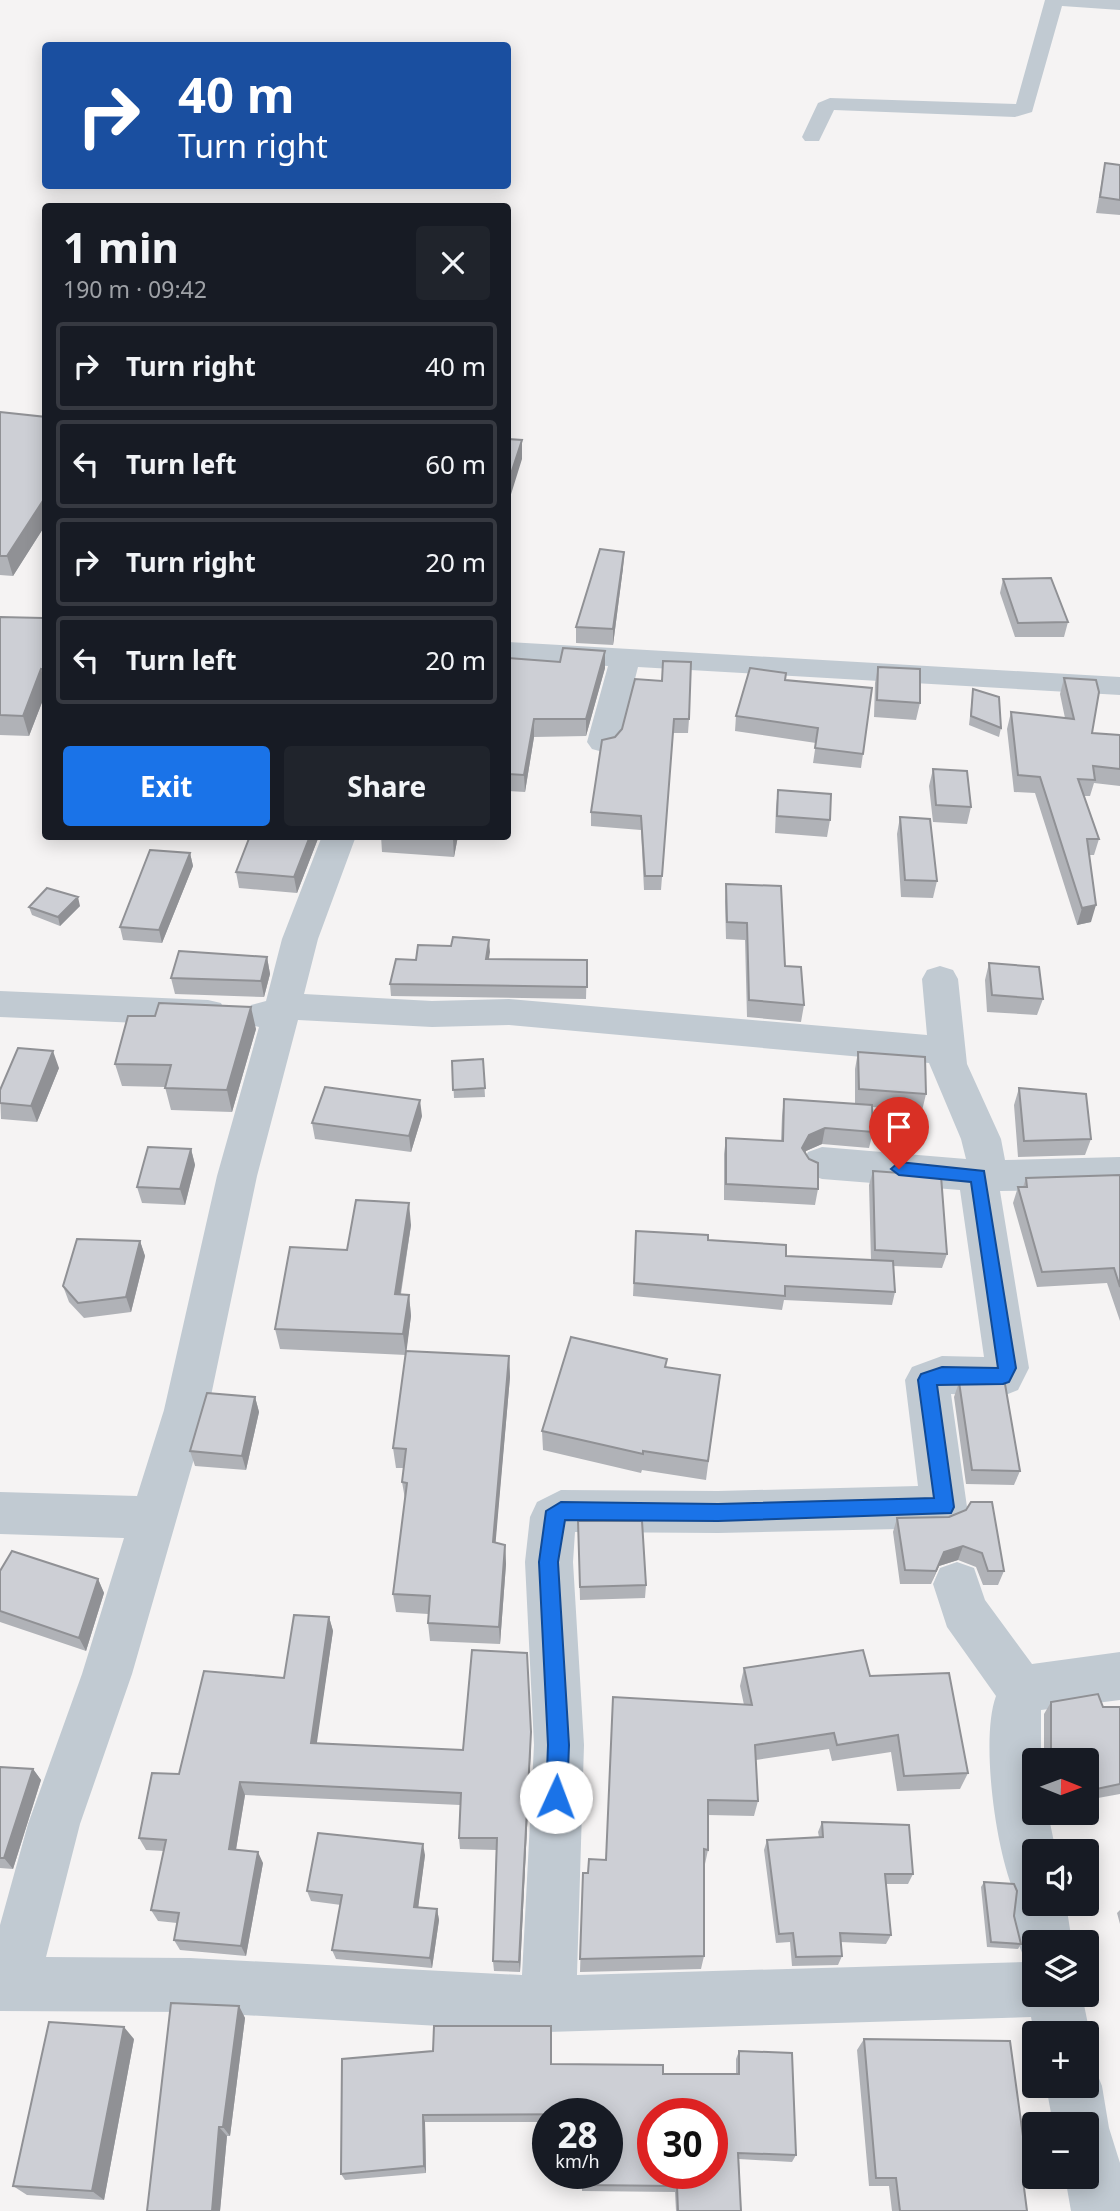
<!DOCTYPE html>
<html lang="en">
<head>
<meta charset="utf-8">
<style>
	:root { --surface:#171b24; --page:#20242c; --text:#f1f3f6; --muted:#9ea1a6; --line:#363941; --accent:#1a73e8 }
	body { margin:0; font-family:"Noto Sans",sans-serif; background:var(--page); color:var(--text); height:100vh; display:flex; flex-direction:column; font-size:26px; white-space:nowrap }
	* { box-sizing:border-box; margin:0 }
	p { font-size:23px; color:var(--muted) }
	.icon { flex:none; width:38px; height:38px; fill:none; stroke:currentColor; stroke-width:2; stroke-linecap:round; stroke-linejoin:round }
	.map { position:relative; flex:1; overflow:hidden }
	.sheet { position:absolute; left:42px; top:203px; width:469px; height:637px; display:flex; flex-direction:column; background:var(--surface); border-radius:7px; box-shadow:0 4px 18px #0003 }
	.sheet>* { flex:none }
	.top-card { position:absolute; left:42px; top:42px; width:469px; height:147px; border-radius:7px; box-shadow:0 4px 18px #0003; background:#1a4fa0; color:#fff; overflow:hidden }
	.needle { width:46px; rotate:91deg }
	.controls { position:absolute; left:1022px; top:1748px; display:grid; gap:14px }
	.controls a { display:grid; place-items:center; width:77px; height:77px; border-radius:7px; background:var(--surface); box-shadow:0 4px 18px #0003; font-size:35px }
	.speed { position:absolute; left:532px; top:2098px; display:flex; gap:14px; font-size:35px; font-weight:700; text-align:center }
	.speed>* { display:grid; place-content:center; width:91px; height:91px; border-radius:50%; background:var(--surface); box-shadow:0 4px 18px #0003; line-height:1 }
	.speed small { font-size:18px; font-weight:400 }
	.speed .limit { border:10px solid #d22; background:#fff; color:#111 }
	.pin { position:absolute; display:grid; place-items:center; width:60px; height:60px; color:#fff; margin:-72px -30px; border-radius:50% 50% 50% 0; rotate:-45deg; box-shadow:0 0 7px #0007 }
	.pin .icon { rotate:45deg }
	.me { position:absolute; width:77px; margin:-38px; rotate:2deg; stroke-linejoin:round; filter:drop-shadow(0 0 5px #0008) }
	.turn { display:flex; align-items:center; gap:24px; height:147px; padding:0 21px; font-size:32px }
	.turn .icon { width:91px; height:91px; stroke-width:2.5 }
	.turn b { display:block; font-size:49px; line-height:60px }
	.round { display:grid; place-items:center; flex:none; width:74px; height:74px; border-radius:7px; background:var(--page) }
	.head { display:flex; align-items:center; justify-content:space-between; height:119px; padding:0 21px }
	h1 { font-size:42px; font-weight:700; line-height:52px }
	.cta { display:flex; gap:14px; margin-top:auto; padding:14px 21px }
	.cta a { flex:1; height:80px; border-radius:7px; background:var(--accent); color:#fff; font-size:28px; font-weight:700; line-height:80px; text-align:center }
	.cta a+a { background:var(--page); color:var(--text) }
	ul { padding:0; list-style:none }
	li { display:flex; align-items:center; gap:21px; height:88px; margin:0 14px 10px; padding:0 7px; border:4px solid var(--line); border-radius:7px }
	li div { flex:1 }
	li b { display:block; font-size:26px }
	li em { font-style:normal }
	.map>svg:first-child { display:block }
</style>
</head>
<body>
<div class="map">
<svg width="1120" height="2211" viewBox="0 0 1120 2211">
	<rect width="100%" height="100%" fill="#f5f3f3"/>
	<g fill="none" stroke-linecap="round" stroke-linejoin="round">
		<!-- minor -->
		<path fill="#c1cad2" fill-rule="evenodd" d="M1045,0H1120V10L1062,6L1032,112L1015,117L834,110L819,141H805L802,137L818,103L830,98L1016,104Z
			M508,642L1120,677V695L638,667L619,742L614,749L603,752L592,749L587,742L608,666L508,660Z
			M322,836H356L318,939L304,994L432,1001L509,999L927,1035L922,979L927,970L940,966L953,970L958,979L967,1064L1001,1139L1005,1160L1120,1157V1189L1000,1191L1029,1368L1018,1390L1003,1396L951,1394L967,1507L960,1522L944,1528L718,1533L575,1532L573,1562L584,1745L577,1975L1027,1962C1017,1946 1008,1914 1016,1896C996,1855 980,1739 996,1696L947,1627L933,1584L940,1568L957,1562L974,1568L985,1600L1032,1664L1120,1652V1700L1041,1710V1760H1034V1813H1048L1056,1852H1034V1904H1066L1072,1942H1034V1995H1082L1090,2034L1087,2042V2034H1034L1031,2017L548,2032L190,2012L0,2011V1925L28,1824L82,1674L124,1538L0,1534V1492L137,1496L164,1410L217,1176L259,1027L251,1025L246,1015L251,1005L266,1001L282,939ZM298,1020L432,1027L509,1025L929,1063L961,1139L966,1159L822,1147L808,1152L802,1163L808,1174L822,1179L960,1190L984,1357L942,1356L912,1367L905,1380L918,1486L718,1491L561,1490L537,1502L530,1517L525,1562L534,1745L522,1975L190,1958L46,1957L80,1824L132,1674L208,1410L257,1176Z
			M0,991L208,1000L221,1003L226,1013L221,1023L208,1026L0,1017Z
			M1087,2063L1094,2066L1102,2086L1109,2128L1120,2163V2211H1071L1065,2177H1087V2124H1053L1046,2086H1087Z"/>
	</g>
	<!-- wall -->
	<path fill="#b0b2b7" d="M1105,163L1120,165V215L1096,213Z
		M0,412L46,417V524L13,576L0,575Z
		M624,552L623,568L613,645L576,643V627Z
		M1003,579L1068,622L1064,637H1015L1000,593Z
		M46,611V692L29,736L0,735V617L43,618Z
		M508,658L605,668L586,736L534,737L525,792L508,791Z
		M878,667L920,703L916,720L874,717L875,683Z
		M786,673V680L863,754L861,768L813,763L816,743L735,731L736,716Z
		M1064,678L1092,733L1120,735V786L1094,783L1090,796H1084L1099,839L1094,855H1089L1091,922L1077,925L1035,793L1014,792L1007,729L1011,712L1065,718L1060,694Z
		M635,679L689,719L688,733H673L661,890H644L641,830L591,826V812L615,737L622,729Z
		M973,689L1001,728L999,737L969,725Z
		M933,769L971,807L967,824L933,822L929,786Z
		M778,790L830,820L827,837L775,833L776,807Z
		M900,817L937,881L933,898L901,897L897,834Z
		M250,836H319L297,893L239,888L236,872Z
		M381,836H458L454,857L382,852Z
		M190,853L193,866L162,943L123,940L120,927Z
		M726,884L804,1005L801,1022L747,1017L745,940L726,939L725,901Z
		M80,906L60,926L32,915L29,907Z
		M489,940V959L587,960L586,999L391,996L390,984L416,960L451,946Z
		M267,957L270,974L264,997L175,994L171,978Z
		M989,963L1043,999L1037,1015L987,1012L985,980Z
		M256,1029L232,1112L171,1110L165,1087L122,1086L115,1064Z
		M858,1052L926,1094L922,1111L872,1107L873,1132L869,1148L822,1144L806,1151L805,1152L809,1159L818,1189L815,1205L724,1200V1154L726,1138L781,1141L782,1116L784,1099L855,1104V1069Z
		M483,1059L485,1097L454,1098L452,1061Z
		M59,1068L37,1122L1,1119L0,1090Z
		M1019,1088L1091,1139L1085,1155L1018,1157L1014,1105Z
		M422,1116L411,1152L315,1139L312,1123Z
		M191,1149L195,1165L185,1205L142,1203L137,1187Z
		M873,1171L947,1254L942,1268L893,1266L895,1292L892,1305L784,1300L782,1310L633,1296L636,1231L708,1240L786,1256L871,1260L869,1185Z
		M1120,1175V1321L1107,1283L1037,1287L1013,1203L1018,1187H1023L1026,1178Z
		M411,1225L401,1294L409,1295L411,1316L406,1351L509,1356L510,1377L495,1543L505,1545L506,1564L500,1644L430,1641L428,1623V1614L396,1612L393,1594L405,1499L402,1482L404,1468H396L393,1448L406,1355L280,1349L275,1329L347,1250Z
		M140,1241L145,1256L131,1312L84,1318L69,1302L63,1286Z
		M667,1367L720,1375L706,1480L642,1470L641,1473L543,1450L542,1431Z
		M959,1382L1020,1471L1014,1485L966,1484L954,1397Z
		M255,1397L259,1412L246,1470L195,1466L190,1451Z
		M949,1517L1004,1571L998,1585H983L976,1567L958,1560L939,1566L931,1584H900L893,1532L897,1518Z
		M578,1521L646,1585L645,1598L580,1600Z
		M0,1571L98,1579L104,1593L86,1651L0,1622Z
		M329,1617L333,1631L316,1743L463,1750L531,1745L520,1972L494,1971L493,1961L496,1850L460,1849L459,1838L460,1805L245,1795L236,1850L263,1863L246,1956L180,1950L174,1940L177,1923L158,1921L151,1910L164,1851L146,1850L139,1838L179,1774L284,1678Z
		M744,1668L870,1676L968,1773L960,1789L897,1791L891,1752L832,1761L829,1749L756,1760L758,1801L754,1816L708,1815V1850L705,1864H704V1956L701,1969L580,1972L583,1873H588L606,1860L744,1705L740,1686Z
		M1051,1702L1103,1707H1120V1794L1087,1800V1760H1041L1044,1757V1714Z
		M0,1767L33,1769L41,1780L13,1869L0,1868Z
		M822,1822L913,1874L908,1884H886L891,1935L886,1944L840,1942L842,1956L838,1965L792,1966L790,1942L776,1943L764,1850L767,1840L819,1837L818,1832Z
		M425,1855L418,1907L437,1909L439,1920L432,1968L336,1959L332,1950L341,1905L311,1901L307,1891Z
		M984,1882L1014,1916L1021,1944L1018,1949L987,1947L981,1887Z
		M1120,1910V1924L1117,1913Z
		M239,2006L245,2018L230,2136H227L220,2211H147Z
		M134,2039L104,2200L27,2195L13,2186Z
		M864,2039L1029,2180L1023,2184L1027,2211H892L889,2186H869L857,2050Z
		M739,2051L796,2155L792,2162L739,2159L741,2211H676L675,2192L582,2191V2174L607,2114H548V2122H425L426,2173L345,2180L341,2174L342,2059L551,2064L663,2074H736V2059Z"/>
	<!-- shaded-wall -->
	<path fill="#909195" d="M522,440V459L508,504V483Z
		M46,496V524L13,576L7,556Z
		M624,552L623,568L613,645V629Z
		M605,651V668L586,736V719Z
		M41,669L46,685V692L29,736L23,716Z
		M534,719V737L525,792L524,775Z
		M310,836H319L297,893L294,877Z
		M453,836H458L454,857L453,839Z
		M190,853L193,866L162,943L159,930Z
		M78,897L80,906L60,926L58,917Z
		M1096,905L1091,922L1077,925L1082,908Z
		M489,940L490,952L487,971L486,959Z
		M267,957L270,974L264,997L261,981Z
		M251,1007L256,1029L232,1112L227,1090Z
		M53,1051L59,1068L37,1122L31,1106Z
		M420,1100L422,1116L411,1152L409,1136Z
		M825,1128L822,1144L806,1151L800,1164L802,1148L809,1135Z
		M191,1149L195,1165L185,1205L180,1189Z
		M409,1203L411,1225L397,1315L395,1294Z
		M140,1241L145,1256L131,1312L126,1297Z
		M409,1295L411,1316L406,1355L403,1334Z
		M509,1356L510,1377L494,1561L493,1542Z
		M255,1397L259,1412L246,1470L242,1456Z
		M505,1545L506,1564L500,1644L499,1627Z
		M963,1546L958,1560L939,1566L931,1584L944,1552Z
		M98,1579L104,1593L86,1651L79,1638Z
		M329,1617L333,1631L315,1756L311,1743Z
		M531,1732V1745L520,1972L519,1962Z
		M33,1769L41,1780L13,1869L4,1858Z
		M240,1782L245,1795L234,1861L229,1849Z
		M423,1844L425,1855L417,1917L414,1907Z
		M258,1852L263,1863L246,1956L241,1946Z
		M437,1909L439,1920L432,1968L430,1958Z
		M239,2006L245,2018L230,2136L223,2127Z
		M124,2027L134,2039L104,2200L92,2191Z
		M423,2115L425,2122L426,2173L424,2166Z
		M219,2127L227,2136L220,2211H212Z"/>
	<!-- building -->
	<path fill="#cdcfd5" stroke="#909195" stroke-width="2" fill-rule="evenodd" d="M1105,163L1120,165V200L1100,197Z
		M0,412L46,417V496L7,556H0Z
		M508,439L522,440L508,483Z
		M600,549L624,552L613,629L576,627Z
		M1051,578L1068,622L1018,623L1003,579Z
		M46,611V670L41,669L23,716L0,715V617L43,618Z
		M563,648L605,651L586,719H534L524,775L508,774V658L560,662Z
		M663,661L691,662L689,719H674L662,876H645L641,816L591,812L602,740L615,737L622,729L635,679L662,681Z
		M878,667L920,669V703L877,700Z
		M750,668L786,673L785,680L872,688L863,754L815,748L818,728L736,716Z
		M1064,678L1096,680L1099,692L1092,733L1120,735V769L1093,766L1095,780L1078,779L1099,839H1087L1096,905L1082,908L1040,777L1018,775L1011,712L1074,719Z
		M973,689L999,697L1001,728L971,716Z
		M933,769L967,771L971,807L936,805Z
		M778,790L831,794L830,820L777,816Z
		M900,817L930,819L937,881L905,880Z
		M250,836H310L294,877L236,872Z
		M412,836H453V839Z
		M150,850L190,853L159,930L120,927Z
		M726,884L781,886L785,966L801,967L804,1005L749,1000L747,923L727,922Z
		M47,888L78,897L58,917L29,907Z
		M453,937L489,940L486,959L587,960V987L390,984L396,959L416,960L418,945L451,946Z
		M179,951L267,957L261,981L171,978Z
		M989,963L1039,967L1043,999L992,995Z
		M159,1003L251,1007L227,1090L165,1088L171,1065L115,1064L128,1016H155Z
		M18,1048L53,1051L31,1106L0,1103V1090Z
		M858,1052L925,1057L926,1094L859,1089Z
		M483,1059L485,1088L453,1090L452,1061Z
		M325,1087L420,1100L409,1136L312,1123Z
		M1019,1088L1086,1094L1091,1139L1024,1141Z
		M784,1099L872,1105L873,1132L825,1128L809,1135L802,1148L809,1159L818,1163V1189L726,1184V1138L783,1141Z
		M148,1147L191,1149L180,1189L137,1187Z
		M873,1171L941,1176L947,1254L875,1250Z
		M1120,1175V1287L1114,1268L1042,1272L1018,1187H1027L1026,1178Z
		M356,1200L409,1203L395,1294L409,1295L403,1334L275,1329L290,1247L347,1250Z
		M636,1231L708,1235V1240L786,1245V1256L893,1261L895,1292L785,1286V1296L634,1283Z
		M77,1239L140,1241L126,1297L78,1303L63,1286Z
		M571,1337L667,1359L665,1367L720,1375L708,1461L643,1451V1454L542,1431Z
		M406,1351L509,1356L493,1542L505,1545L499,1627L428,1623L430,1596L393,1594L407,1483L402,1482L406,1449L393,1448Z
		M959,1382L1005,1384L1020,1471L972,1470Z
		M207,1393L255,1397L242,1456L190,1451Z
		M971,1502H992L1004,1571H988L982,1553L963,1546L944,1552L936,1571L905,1570L897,1518L949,1517L966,1510Z
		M578,1521H642L646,1585L580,1587Z
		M12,1551L98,1579L79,1638L0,1611V1571Z
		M294,1615L329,1617L311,1743L463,1750L472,1650L527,1653L531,1732L519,1962L493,1961L497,1838H459L461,1793L240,1782L229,1849L258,1852L241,1946L174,1940L179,1913L151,1910L166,1840L139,1838L152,1773L179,1774L204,1671L284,1678Z
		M863,1650L870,1676L949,1673L968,1773L904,1776L898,1735L837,1745L834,1733L755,1745L758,1801L708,1800V1850L704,1849V1956L580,1959L583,1873H588L589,1859L606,1860L613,1697L752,1705L744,1668Z
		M1098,1694L1103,1707H1120V1784L1087,1791V1760H1051L1047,1751L1051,1748V1702Z
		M0,1767L33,1769L4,1858H0Z
		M822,1822L909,1825L913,1874H885L891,1935L840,1933L842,1956L796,1957L793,1933L779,1934L767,1840L823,1837Z
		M318,1833L423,1844L414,1907L437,1909L430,1958L332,1950L342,1895L307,1891Z
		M984,1882L1014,1884L1017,1891L1014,1916L1021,1944L991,1942Z
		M171,2003L239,2006L223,2127H219L212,2211H147Z
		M49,2022L124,2027L92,2191L13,2186Z
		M434,2026H551V2064L663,2065V2074H739V2051L792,2053L796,2155L738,2153L741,2211H678L677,2186L582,2185V2174H607V2114L423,2115L424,2166L341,2174L342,2059L433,2051ZM653,2114H712V2174H653Z
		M864,2039L1010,2041L1029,2180H1023L1027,2211H900L896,2178H876Z"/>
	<!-- route -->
	<path fill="#1a73e8" stroke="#114b97" stroke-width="2" d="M899,1162L984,1171L1016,1368L1009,1382L1003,1384L937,1385L954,1507L951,1513L718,1521L565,1520L558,1562L569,1745L567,1797L564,1805L556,1808L549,1805L546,1797L548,1745L539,1562L546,1511L561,1502L718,1504L934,1498L918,1380L921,1374L942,1367L998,1368L971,1182L899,1175L891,1169Z"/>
</svg>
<div class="controls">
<a><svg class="needle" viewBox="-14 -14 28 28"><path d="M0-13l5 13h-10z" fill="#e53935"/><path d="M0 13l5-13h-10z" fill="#9ea1a6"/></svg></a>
<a><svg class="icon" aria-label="sound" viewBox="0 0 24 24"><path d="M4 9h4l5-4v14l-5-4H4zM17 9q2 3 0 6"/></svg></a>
<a><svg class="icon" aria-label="layers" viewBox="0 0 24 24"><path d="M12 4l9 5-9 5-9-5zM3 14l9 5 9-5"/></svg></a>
<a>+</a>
<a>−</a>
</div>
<div class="speed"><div>28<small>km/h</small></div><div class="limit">30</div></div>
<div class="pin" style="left:899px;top:1169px;background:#d93025"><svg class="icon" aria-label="arrive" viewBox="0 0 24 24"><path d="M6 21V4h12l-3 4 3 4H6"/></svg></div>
<svg class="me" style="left:556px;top:1797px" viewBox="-20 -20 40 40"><circle r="19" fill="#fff"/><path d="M0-13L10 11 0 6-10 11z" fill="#1a73e8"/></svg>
<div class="top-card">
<div class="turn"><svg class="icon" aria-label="right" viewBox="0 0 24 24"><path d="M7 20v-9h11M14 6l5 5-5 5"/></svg><div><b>40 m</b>Turn right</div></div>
</div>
<section class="sheet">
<div class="head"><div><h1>1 min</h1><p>190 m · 09:42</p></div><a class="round"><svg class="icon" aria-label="close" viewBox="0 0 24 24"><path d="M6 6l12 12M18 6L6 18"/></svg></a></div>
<ul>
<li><svg class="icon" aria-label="right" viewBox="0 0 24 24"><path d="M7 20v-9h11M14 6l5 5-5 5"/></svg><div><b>Turn right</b></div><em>40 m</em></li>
<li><svg class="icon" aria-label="left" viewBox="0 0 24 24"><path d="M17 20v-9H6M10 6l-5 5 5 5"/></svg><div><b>Turn left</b></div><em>60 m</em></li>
<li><svg class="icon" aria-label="right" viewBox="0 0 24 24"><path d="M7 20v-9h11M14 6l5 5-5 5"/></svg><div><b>Turn right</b></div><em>20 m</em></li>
<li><svg class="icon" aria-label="left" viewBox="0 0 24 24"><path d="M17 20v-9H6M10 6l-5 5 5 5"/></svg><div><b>Turn left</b></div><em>20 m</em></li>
</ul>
<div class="cta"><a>Exit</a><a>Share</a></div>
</section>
</div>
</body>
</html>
